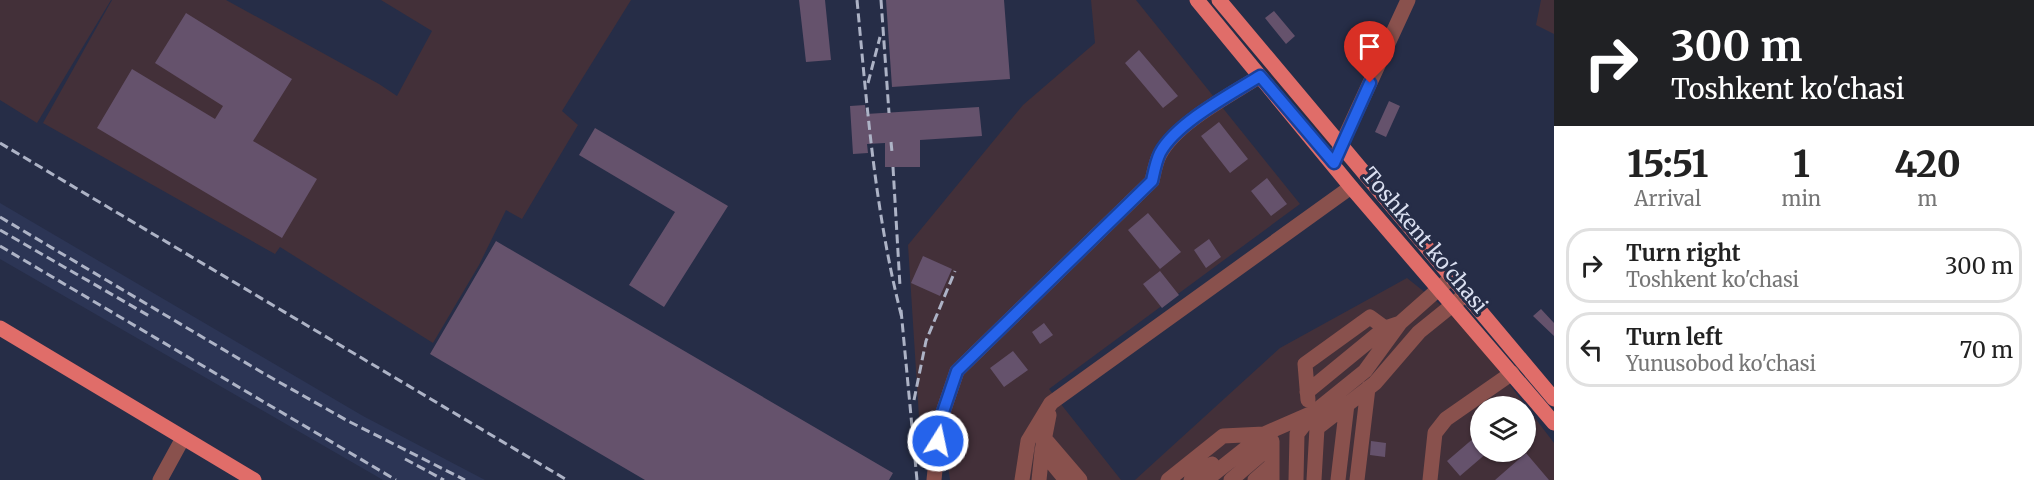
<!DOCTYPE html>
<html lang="en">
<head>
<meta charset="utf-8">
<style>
	:root { --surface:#fff; --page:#f6f6f6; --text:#222; --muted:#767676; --line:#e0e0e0 }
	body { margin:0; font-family:Merriweather,serif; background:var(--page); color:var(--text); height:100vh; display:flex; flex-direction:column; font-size:22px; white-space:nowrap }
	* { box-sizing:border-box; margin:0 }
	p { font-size:20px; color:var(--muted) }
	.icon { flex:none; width:33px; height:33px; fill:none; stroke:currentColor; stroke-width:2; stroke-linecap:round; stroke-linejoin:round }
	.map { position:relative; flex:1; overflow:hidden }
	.panel { display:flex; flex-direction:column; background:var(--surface); width:480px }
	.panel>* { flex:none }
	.banner { background:#202124; color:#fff; overflow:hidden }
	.buttons { position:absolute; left:1470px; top:396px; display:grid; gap:12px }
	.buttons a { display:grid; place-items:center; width:66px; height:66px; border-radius:50%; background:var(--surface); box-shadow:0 2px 4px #0004; font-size:30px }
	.pin { position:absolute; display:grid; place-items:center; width:51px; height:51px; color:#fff; margin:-62px -26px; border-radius:50% 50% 50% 0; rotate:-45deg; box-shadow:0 0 6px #0007 }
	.pin .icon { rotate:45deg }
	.me { position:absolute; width:66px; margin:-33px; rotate:10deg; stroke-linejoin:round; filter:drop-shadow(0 0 4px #0008) }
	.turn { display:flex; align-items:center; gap:21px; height:126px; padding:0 18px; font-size:27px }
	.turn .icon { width:78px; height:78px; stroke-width:2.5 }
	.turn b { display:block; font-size:42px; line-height:51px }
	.eta { display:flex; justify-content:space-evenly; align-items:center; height:102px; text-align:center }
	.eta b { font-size:36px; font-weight:800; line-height:42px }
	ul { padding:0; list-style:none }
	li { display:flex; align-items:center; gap:18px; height:75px; margin:0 12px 9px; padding:0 6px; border:3px solid var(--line); border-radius:24px }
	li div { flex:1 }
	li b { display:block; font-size:22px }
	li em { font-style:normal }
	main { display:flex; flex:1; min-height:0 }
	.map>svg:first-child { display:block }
</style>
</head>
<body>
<main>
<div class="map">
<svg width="1554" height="480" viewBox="0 0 1554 480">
	<rect width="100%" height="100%" fill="#262d47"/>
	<!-- industrial -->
	<path fill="#433039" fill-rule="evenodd" d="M0,0H111L37,123L0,100Z
		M112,0H226L379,84L397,96L432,31L381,0H631L562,111L578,125L522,219L506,210L479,265L433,343L280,247L275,254L43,123Z
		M1091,0H1136L1300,204L1049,389L1121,480H950L948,466L922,464L908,245L1023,105L1095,43Z
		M1541,0H1554V34L1536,25Z
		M1407,278L1462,322L1554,443V480H1135L1280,348ZM1480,406H1526V452H1480Z"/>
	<!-- built -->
	<path fill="#2c3555" d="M0,203L363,416L485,480H383L0,259Z"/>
	<!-- building -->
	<path fill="#65526c" d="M799,0H825L831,60L806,62Z
		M886,0H1004L1010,79L892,87Z
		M1274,11L1295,36L1286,44L1265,18Z
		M186,13L292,79L253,141L317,179L282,238L97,128L132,69L215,119L223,106L155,63Z
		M1139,50L1178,96L1163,108L1125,63Z
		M1389,101L1400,106L1386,137L1375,132Z
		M865,105L866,114L979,107L982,136L920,140V167H885V143L867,144L868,153L853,154L850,106Z
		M1219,122L1248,159L1230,173L1201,136Z
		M595,128L728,206L664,307L629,285L675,212L579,155Z
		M1267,178L1287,204L1271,216L1251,191Z
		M1148,213L1181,252L1160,269L1128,230Z
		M1209,239L1221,257L1206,268L1194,250Z
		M496,241L893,473L889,480H645L430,354Z
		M923,256L952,269L940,296L911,283Z
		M1160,271L1179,295L1162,308L1143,284Z
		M1541,309L1554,323V336L1533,316Z
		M1044,323L1053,335L1040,344L1032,332Z
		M1013,351L1028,370L1004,387L990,368Z
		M1475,437L1480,444V452H1488L1460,476L1447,461Z
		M1371,441L1386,443L1385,457L1370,455Z
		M1526,453L1549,480H1495Z"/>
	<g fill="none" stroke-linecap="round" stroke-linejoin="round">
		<!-- minor -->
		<path stroke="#89514d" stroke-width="15" d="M1333,163L1408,0
			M1307,392L1385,328L1400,323L1452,277
			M1308,400L1305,364L1370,317L1385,328
			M1044,438L1080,480
			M1042,451L1066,480
			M160,480L183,438
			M934,480L940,421L957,371L1152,181C1154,172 1156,161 1160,154C1177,122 1231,95 1260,76
			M1022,480L1028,441L1051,403L1351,187
			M1039,480L1042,451L1049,415
			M1168,480L1223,436L1264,434
			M1191,480L1212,464
			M1206,480L1264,434L1312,413
			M1231,480L1272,445
			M1255,480L1271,466
			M1272,480V441
			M1296,480L1297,434L1313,413L1365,371L1400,323
			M1314,480L1317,428L1375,383L1419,332L1466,294
			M1338,480L1347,404
			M1357,480L1368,388
			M1430,480L1435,433L1446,419L1512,373"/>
		<!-- major -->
		<path stroke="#e06d69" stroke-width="15" d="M1197,0L1351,187L1554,423
			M1219,0L1554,399
			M0,328L254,480"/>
		<!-- rail -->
		<path stroke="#adb3c6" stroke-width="3" stroke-dasharray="9 4.5" stroke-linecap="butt" d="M857,0C867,106 875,214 902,318
			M881,0L889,113
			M868,83L880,37
			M891,142L892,152
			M0,143L567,480
			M893,167L900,286
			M0,217L263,373L348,421L465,480
			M0,230L151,317
			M0,246L396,480
			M901,310L917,480
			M914,400L926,341L955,271
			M405,459L444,480"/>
	</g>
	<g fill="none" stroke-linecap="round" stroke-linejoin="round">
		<defs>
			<path id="route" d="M938,441L940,421L957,371L1152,181C1154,172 1156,161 1160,153C1176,123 1231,94 1260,76L1334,163L1370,83"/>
		</defs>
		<!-- route casing -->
		<use href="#route" stroke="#184099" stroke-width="15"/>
		<!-- route -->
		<use href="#route" stroke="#2563eb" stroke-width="10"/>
	</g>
	<g text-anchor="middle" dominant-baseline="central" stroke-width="6" stroke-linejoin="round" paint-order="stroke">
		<!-- street labels -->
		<g font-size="21" fill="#d9deef" stroke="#262d47">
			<text transform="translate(1425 240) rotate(50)">Toshkent ko'chasi</text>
		</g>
	</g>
</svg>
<div class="buttons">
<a><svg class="icon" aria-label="layers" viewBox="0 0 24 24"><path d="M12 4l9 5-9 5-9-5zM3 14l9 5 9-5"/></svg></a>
</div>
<div class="pin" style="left:1370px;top:83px;background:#d93025"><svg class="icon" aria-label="arrive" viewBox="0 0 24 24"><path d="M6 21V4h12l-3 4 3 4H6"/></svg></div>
<svg class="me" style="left:938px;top:441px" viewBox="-20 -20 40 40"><circle r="17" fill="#2563eb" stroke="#fff" stroke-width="3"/><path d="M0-11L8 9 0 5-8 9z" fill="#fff"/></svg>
</div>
<section class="panel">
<div class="banner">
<div class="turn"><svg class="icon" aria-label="right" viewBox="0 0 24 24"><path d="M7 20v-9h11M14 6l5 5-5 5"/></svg><div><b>300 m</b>Toshkent ko'chasi</div></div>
</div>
<div class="eta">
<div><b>15:51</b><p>Arrival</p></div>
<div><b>1</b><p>min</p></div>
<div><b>420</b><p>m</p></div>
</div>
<ul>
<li><svg class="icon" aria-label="right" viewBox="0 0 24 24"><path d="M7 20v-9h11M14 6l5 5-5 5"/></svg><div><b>Turn right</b><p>Toshkent ko'chasi</p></div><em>300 m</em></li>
<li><svg class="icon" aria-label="left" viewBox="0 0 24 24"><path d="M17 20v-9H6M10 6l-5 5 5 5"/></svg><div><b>Turn left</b><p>Yunusobod ko'chasi</p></div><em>70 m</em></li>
</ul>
</section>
</main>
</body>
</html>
